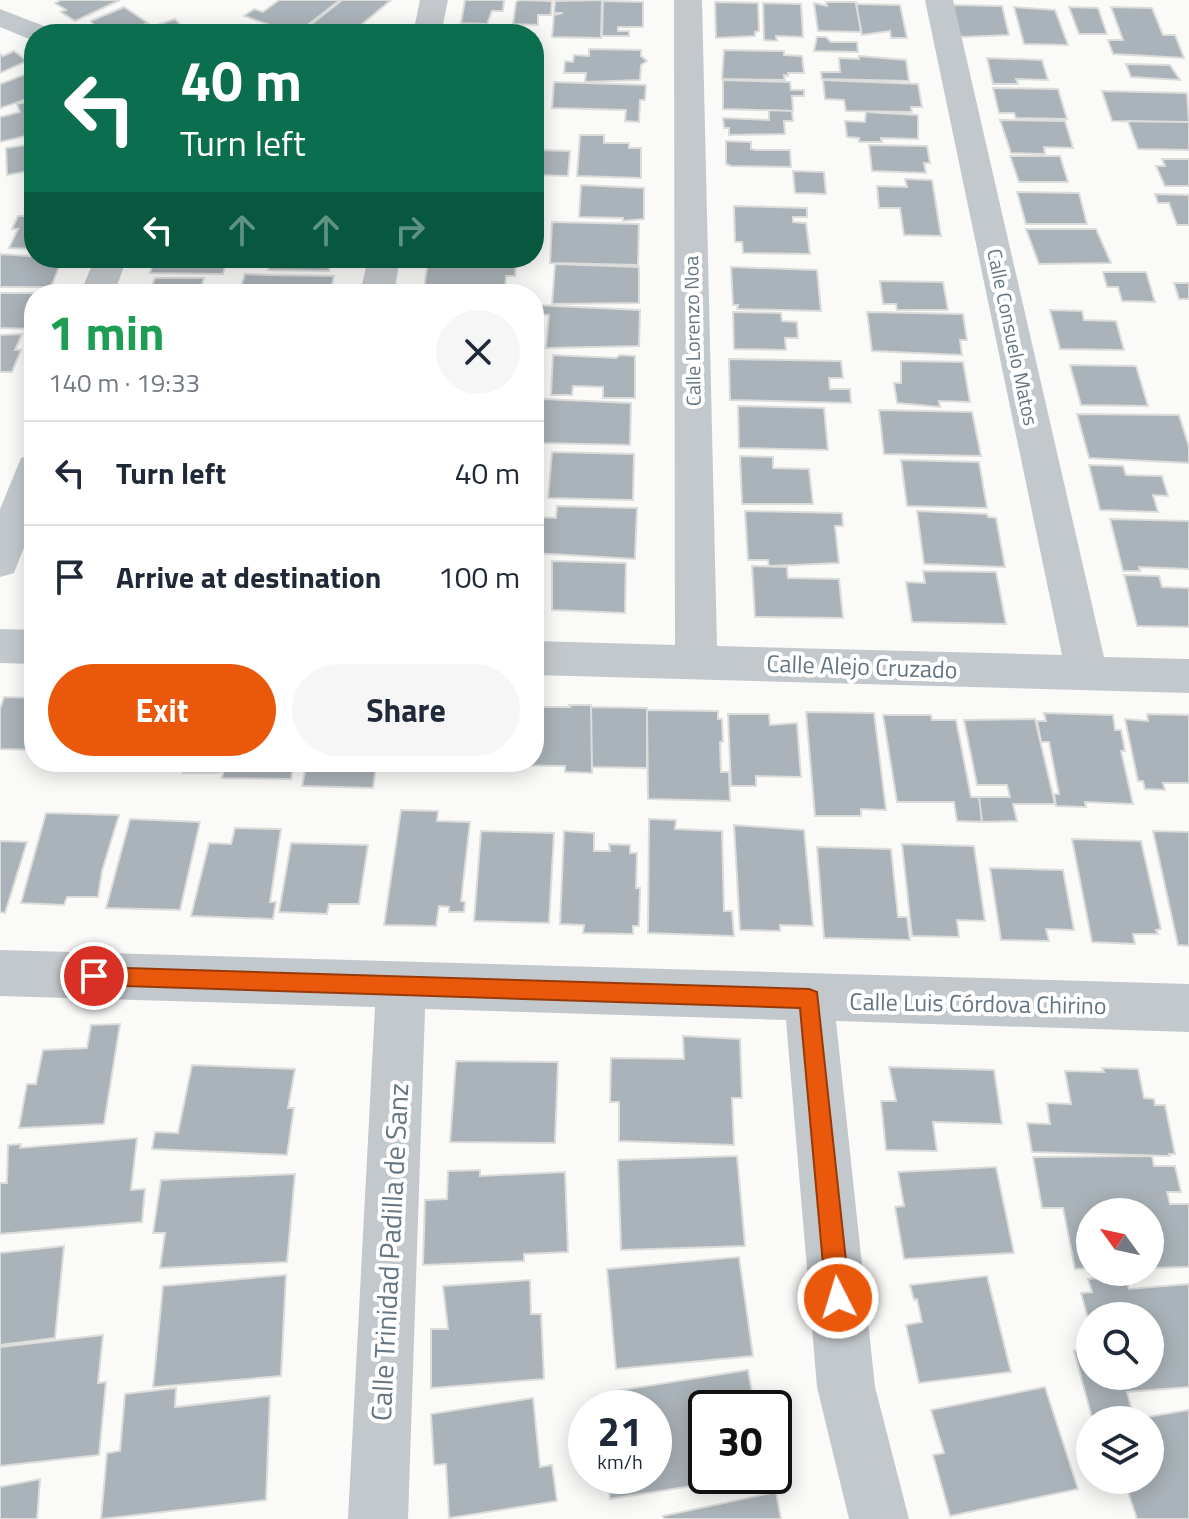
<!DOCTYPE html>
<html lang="en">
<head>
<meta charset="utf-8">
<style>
	:root { --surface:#fff; --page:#f6f6f7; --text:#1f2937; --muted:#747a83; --line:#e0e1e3; --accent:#ea580c }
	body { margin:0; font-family:"Titillium Web",sans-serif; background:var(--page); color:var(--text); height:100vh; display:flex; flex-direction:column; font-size:30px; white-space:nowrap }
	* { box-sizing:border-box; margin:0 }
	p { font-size:26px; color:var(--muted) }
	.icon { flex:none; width:44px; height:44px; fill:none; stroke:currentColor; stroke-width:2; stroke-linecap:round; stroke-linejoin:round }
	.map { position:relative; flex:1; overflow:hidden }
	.sheet { position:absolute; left:24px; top:284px; width:520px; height:488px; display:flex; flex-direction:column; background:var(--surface); border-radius:32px; box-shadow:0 4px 20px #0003 }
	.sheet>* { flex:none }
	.banner { position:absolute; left:24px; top:24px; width:520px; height:244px; border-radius:32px; box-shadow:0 4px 20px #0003; background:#0b6e4f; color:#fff; overflow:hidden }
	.needle { width:52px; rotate:303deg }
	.controls { position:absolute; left:1076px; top:1198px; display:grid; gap:16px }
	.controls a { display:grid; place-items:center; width:88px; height:88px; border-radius:50%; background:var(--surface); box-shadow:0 4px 20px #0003; font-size:40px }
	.speed { position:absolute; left:568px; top:1390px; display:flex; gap:16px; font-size:40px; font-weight:700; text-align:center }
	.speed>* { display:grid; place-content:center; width:104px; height:104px; border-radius:50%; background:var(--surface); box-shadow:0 4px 20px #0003; line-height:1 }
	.speed small { font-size:20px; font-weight:400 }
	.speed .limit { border:4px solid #111; border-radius:12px; background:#fff; color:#111 }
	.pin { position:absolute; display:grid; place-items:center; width:68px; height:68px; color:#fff; margin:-34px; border:4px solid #fff; border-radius:50%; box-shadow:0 2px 8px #0007 }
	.me { position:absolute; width:88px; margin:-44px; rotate:355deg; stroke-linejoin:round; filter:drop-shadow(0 0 6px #0008) }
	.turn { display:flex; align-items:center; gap:28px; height:168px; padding:0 24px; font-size:36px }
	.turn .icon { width:104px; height:104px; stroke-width:2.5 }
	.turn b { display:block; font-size:56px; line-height:68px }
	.lanes { display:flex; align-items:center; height:76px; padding:0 24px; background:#0003; justify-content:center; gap:40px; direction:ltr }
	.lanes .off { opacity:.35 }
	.round { display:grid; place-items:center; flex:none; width:84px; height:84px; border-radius:42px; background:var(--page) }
	.summary { display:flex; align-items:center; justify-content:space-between; height:136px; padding:0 24px }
	h1 { font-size:48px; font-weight:700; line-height:60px; color:#1e9e55 }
	.primary-button { display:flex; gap:16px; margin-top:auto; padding:16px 24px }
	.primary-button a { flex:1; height:92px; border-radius:48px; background:var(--accent); color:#fff; font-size:32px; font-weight:700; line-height:92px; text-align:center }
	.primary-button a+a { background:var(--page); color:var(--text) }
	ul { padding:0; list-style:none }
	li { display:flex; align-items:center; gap:24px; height:104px; padding:0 24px; border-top:2px solid var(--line) }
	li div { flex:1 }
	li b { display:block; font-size:30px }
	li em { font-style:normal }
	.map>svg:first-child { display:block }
</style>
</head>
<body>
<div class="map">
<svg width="1189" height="1519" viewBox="0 0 1189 1519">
	<rect width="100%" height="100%" fill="#fafaf8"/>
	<!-- building -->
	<path fill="#aab3b9" stroke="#dcdcda" stroke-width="2" d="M61,0H120L75,21L61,12L66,10L55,3Z
		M279,0H340L296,34L244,16L254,9L263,12Z
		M342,0H391L361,25L371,28L366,32L372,34H299Z
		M465,0H504L503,11H492L487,24L461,23Z
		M519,0L552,1L551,15H538V25L513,24L516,2Z
		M602,0L601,38L552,37L554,15L563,13H554L555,1Z
		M603,1L643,2V27H618V31H629V36H602Z
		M715,2L758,3L759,31L755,32V36L716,38Z
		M826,2H856L861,32L818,31L814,3L827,6Z
		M763,3L801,4L803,37L776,36L777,41L764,40Z
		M856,4L900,5L907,38H891L890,31L862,35Z
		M951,5L1002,6L1009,35L962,37L957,34Z
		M124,7L148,23L120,34H96L91,30L96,28L91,21Z
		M1014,7L1055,10L1068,45L1024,44Z
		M1069,7L1098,8L1107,34H1079Z
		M1111,7L1152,8L1163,35H1175L1184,58L1113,54L1108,40H1123Z
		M175,19L189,34H130Z
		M817,37H826L831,42H857L858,52L814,51Z
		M589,49L641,50V56L647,61L641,65L640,80L585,82L586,73H564L565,61L573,62L574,55L589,56Z
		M724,50L784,51V55L802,56L804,73H788V76L784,75L785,80L722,79Z
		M14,51L27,61L0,73V54L3,56Z
		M859,56L906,60L909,81L822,79L821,72H840L839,58L859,59Z
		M987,58L1042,60L1048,80L1016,79L1018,84H993Z
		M1126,64L1170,65L1180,80L1131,77Z
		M34,71V97L0,108V84Z
		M723,80L790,82L791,90H804V96H792L793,111L723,109Z
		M823,80L918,84L922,107H911L912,112L846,111L844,100L825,99Z
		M554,82L646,85L645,100H640L639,122L625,121L626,110L552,108Z
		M993,88L1058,89L1067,119L1016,118L1014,113H999Z
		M1102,91L1187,93L1189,122L1112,121Z
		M34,100V134L0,142V117L20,112L17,104Z
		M769,110L792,111L793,121H784L785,134L729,135V128H724L723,118L769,120Z
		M866,112L918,115V139L881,138L882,142H859V138L847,137L845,121L865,122Z
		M1000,120L1065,121L1073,148L1044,147L1045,154L1011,153Z
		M1128,121L1189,122V150L1138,149Z
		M580,135H604V143H629V148H641V178L577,176Z
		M726,141L751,142V149L756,150H790L791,167L731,166L726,164Z
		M34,144V170L7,175L6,148Z
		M869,145L927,146L930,163H924L926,173L872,171Z
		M540,150L570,151L568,176L537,175Z
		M1010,156H1060L1068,182H1019Z
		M1162,159H1189V186H1165L1156,166H1165Z
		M793,171L824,172L826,194L795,193Z
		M905,179L932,180L941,236L904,235L900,208H879L877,186L907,187Z
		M581,185L644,188V219L623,221V218L579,217Z
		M1017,192L1079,193L1087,224H1026Z
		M1155,194L1189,195V225H1177L1169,203H1158Z
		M734,206L807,208V217H793V222L806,223L810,254L743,253L742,242H735Z
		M18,216H34V249L9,248L18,229H12Z
		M552,222L639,224L638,265L550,263Z
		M1026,229H1096L1111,263L1039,264Z
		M0,254L56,258L52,267H59L51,287H0Z
		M155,258H210L209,263H226L223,274L150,273Z
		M271,258H332L329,271L268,270Z
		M428,262L435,261L516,263L515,276H506L505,294H423Z
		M555,264L639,267V303L552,304Z
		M731,267L817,270L821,311L737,309L738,305H733Z
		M1103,272H1146L1155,302L1122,301L1118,287H1107Z
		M245,274L268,275L334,276L330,294H261L263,287H241Z
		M155,278H204L199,294H142L144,290H150Z
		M880,281L943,282L948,310H897L896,304H883Z
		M1174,283H1189V299H1179Z
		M0,293H41L34,294V329L0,328Z
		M534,305L640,310L639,346L546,348L549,315L534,314Z
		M1050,310L1082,311L1084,320L1116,321L1124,350L1060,349Z
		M733,312L781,313L782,321L797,322L798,338H785L786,350L734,349Z
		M867,312L963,314L967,340H960L962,355L872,351Z
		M22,334L15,350H21L12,372H0V335Z
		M553,355L616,358L620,355L635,356V398H603V387L573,386L572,395H551Z
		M729,359L841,361L843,378H829L830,389H850L851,403L730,400Z
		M901,361L963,362L970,402L939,401L940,407L897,403L894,383H901Z
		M1070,365L1136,366L1148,406L1081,405Z
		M543,399L631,403L630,445L540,443L542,410H534V401Z
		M738,406L824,408L828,450L739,448Z
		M879,410L972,412L981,456L884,454Z
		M1077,414L1179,415L1189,447V463L1089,458Z
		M552,452L634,454L633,500L548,498Z
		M740,456L773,457V468L809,469L813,504H742Z
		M901,460L979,462L987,508L907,506Z
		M1089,465L1123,466L1126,475L1162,476L1168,496L1153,495L1158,512L1100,510Z
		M557,506L637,508L635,559L534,553V517L556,518Z
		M745,511L842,513L843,526H835L839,563L769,566L768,560H748Z
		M917,511L987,514L988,517L996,518L1005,567L924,564Z
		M1110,519L1189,521V569L1139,567L1140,571H1123Z
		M552,561L626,563L625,613L552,610Z
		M752,566L787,567L788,578L839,579L843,618L755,617Z
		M923,571L996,572L1006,624L912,622L906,582L925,583Z
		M1124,575L1159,576L1162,587L1189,588V627L1137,626Z
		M4,697L34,698V750L0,749V709Z
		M569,705H591L592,773L565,772V766L497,765V762H534V707H570Z
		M591,707L647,708V768L592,767Z
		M647,710L718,711V719H722L723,742H720L721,772H729L730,801L648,799Z
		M806,712L874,713L886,810L861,809V816H815Z
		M1044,713L1113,715L1115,730H1121L1125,751H1121L1133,804L1085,802L1086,807L1056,806L1054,794H1059L1049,742H1041L1037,721H1046Z
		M728,714H769L770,725L797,723L801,777L756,776V786H731Z
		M1147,714L1189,715V783H1163L1165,790L1145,789L1143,781H1138L1125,719L1148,721Z
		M883,715H931L932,720H956L971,797H979L982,822L957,821L954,802H897Z
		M1035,719L1055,804H1013L1017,821L982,822L979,797H1010L1007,785H977L964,720Z
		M144,762H221L219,773H183L185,766L143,765Z
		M225,762H294L291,779L222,778Z
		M307,762H394L393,766H376L373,788L302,786Z
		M401,810L438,811L437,821L470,822L461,901L465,902L464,912H449V907L439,906L436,926L384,925Z
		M46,813L119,815L102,871L98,897H67L64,905L21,903Z
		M130,819L200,822L180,910L106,908Z
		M649,819L676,820L675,829L722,831L724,911H732L734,936L648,933Z
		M734,825L804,830L813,926L780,925V931L740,930Z
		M235,828L281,829L270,902H276L273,919L191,916L209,843L231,844Z
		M481,831L554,833L549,923L474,921Z
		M564,831L594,833V851H610L609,844L630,845V853H637L636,888H640L639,926H633V934L583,933L584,925L560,924Z
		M1153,831L1189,832V946L1178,945Z
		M1072,839L1141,841L1161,929L1156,930L1158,934H1133L1135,944L1092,942Z
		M0,841L27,842L5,913L0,912Z
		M291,843L368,845L359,904H329L327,914L279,912Z
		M902,844L974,846L985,921L957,920L959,937L912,936Z
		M817,847L891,849L898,917H907L910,940L824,938Z
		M990,868L1063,870L1074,930L1046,929L1049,941L1001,940Z
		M120,1024L104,1124L19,1128L27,1084H36L43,1050L87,1048L91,1025Z
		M683,1036L740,1039L742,1098H732L734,1145L619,1141V1102H610L611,1058L684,1059Z
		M456,1061L558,1062L555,1143L450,1142Z
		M192,1065L295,1069L288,1108H294L287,1155L152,1149L155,1132L178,1133Z
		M889,1067L994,1070L1002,1124L933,1122L937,1151L886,1150L881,1101H896Z
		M1102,1068L1138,1069L1144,1098L1154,1099L1155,1105H1165L1175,1154H1169L1170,1156L1032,1152L1027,1123L1050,1124L1047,1103L1071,1104L1065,1071L1104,1072Z
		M137,1138L131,1190L145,1189L142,1222L0,1234V1183H7L8,1145L21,1144L20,1148Z
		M737,1156L745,1246L621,1250L618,1160Z
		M1152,1156L1154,1166H1175L1181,1192H1167L1170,1204H1189V1267L1150,1268V1212H1090V1268L1075,1269L1063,1208H1042L1033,1157Z
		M996,1167L1014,1253L904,1259L895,1207L904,1206L898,1172Z
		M480,1170V1176L565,1172L568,1252L524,1254V1261L423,1265L425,1200L447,1199L448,1171Z
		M295,1174L287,1262L160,1268L165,1233H153L161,1180Z
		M64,1246L55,1338L0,1345V1253Z
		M739,1257L753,1356L616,1369L607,1269Z
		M286,1275L281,1376L153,1387L163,1286Z
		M987,1276L1011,1372L919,1383L906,1325L922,1322L917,1299L914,1300L910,1285Z
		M1125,1276L1129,1289L1189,1284V1387L1127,1392L1133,1415L1092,1418L1074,1351L1090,1350V1376H1150V1316H1090V1326L1081,1293L1092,1292L1088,1279Z
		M530,1280L531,1314H541L544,1379L431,1388V1329H448L443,1286Z
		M103,1335L98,1383L106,1382L99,1455L0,1466V1347Z
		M748,1370L755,1408H706V1476H754L610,1499L607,1476H654V1408H618L615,1391Z
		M1045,1387L1078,1489L950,1516L933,1455L944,1453L931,1410Z
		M176,1388L175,1407L270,1396L266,1500L101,1519L107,1453L120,1451L125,1394Z
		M533,1398L540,1467L552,1465L557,1501L449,1518L446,1464L434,1465L431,1414Z
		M1189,1410V1519H1137L1124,1480H1150V1420H1129Z
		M40,1479L37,1519H0V1487Z
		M776,1492L781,1519H664L663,1516Z"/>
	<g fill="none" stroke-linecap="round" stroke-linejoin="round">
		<!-- minor -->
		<path fill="#c3c8cc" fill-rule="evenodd" d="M420,0H448L441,34H413Z
			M674,0H702L717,646L1062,655L925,0H953L1104,657L1189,659V693L534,675V641L675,645Z
			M0,9L49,28L53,34H34V41L0,27Z
			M95,258H127L114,294H80Z
			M368,258H400L394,294H360Z
			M34,454V522L14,573L0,577V509L21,458Z
			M0,629L34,630V664L0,663Z
			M0,950L1189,984V1032L836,1021L875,1387L909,1519H849L817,1387L786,1020L425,1009L408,1519H348L375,1007L0,996Z"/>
	</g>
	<!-- route -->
	<path fill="#ea580c" stroke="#983908" stroke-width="2" d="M94,967L809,989L817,992L850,1298L846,1306L838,1309L830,1306L826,1298L800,1008L94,985L86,983L84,976L86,969Z"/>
	<g text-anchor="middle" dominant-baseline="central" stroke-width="8" stroke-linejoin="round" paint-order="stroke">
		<!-- far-street labels -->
		<g font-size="20" fill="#657683" stroke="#fff">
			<text transform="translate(692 331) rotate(-91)">Calle Lorenzo Noa</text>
			<text transform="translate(1013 337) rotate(78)">Calle Consuelo Matos</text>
		</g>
		<!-- street labels -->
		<g font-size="24" fill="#657683" stroke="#fff">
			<text transform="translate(862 666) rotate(2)">Calle Alejo Cruzado</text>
			<text transform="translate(978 1003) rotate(1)">Calle Luis Córdova Chirino</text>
		</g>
		<!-- near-street labels -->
		<g font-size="28" fill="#657683" stroke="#fff">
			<text transform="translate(389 1252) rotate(-87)">Calle Trinidad Padilla de Sanz</text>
		</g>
	</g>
</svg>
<div class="controls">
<a><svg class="needle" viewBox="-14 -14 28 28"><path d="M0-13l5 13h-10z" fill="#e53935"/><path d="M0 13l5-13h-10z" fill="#747a83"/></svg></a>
<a><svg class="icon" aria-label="search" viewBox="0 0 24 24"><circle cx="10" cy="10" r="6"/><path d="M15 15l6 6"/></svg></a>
<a><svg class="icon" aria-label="layers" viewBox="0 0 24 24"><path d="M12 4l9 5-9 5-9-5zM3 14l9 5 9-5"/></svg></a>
</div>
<div class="speed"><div>21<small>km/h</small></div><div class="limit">30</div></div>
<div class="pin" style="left:94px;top:976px;background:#d93025"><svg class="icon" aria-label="arrive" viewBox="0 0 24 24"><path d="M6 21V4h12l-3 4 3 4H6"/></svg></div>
<svg class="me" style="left:838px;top:1298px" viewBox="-20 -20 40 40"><circle r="17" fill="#ea580c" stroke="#fff" stroke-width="3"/><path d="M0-11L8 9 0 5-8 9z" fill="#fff"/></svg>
<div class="banner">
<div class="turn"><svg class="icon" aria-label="left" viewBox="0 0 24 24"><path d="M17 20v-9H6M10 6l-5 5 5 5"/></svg><div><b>40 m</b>Turn left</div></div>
<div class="lanes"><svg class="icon" aria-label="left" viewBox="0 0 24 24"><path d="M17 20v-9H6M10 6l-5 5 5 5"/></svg><svg class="icon off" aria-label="ahead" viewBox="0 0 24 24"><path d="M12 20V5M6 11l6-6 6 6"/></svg><svg class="icon off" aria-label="ahead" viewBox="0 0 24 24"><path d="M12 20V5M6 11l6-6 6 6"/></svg><svg class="icon off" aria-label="right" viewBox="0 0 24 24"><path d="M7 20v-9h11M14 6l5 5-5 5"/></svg></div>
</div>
<section class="sheet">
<div class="summary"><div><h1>1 min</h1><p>140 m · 19:33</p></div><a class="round"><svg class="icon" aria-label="close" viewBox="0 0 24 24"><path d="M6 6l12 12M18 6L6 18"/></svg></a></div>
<ul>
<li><svg class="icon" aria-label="left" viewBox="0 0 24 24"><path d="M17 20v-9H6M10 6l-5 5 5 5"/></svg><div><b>Turn left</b></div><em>40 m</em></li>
<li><svg class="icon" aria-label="arrive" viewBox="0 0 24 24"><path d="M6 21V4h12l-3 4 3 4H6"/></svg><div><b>Arrive at destination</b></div><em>100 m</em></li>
</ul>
<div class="primary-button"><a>Exit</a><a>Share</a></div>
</section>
</div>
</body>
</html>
